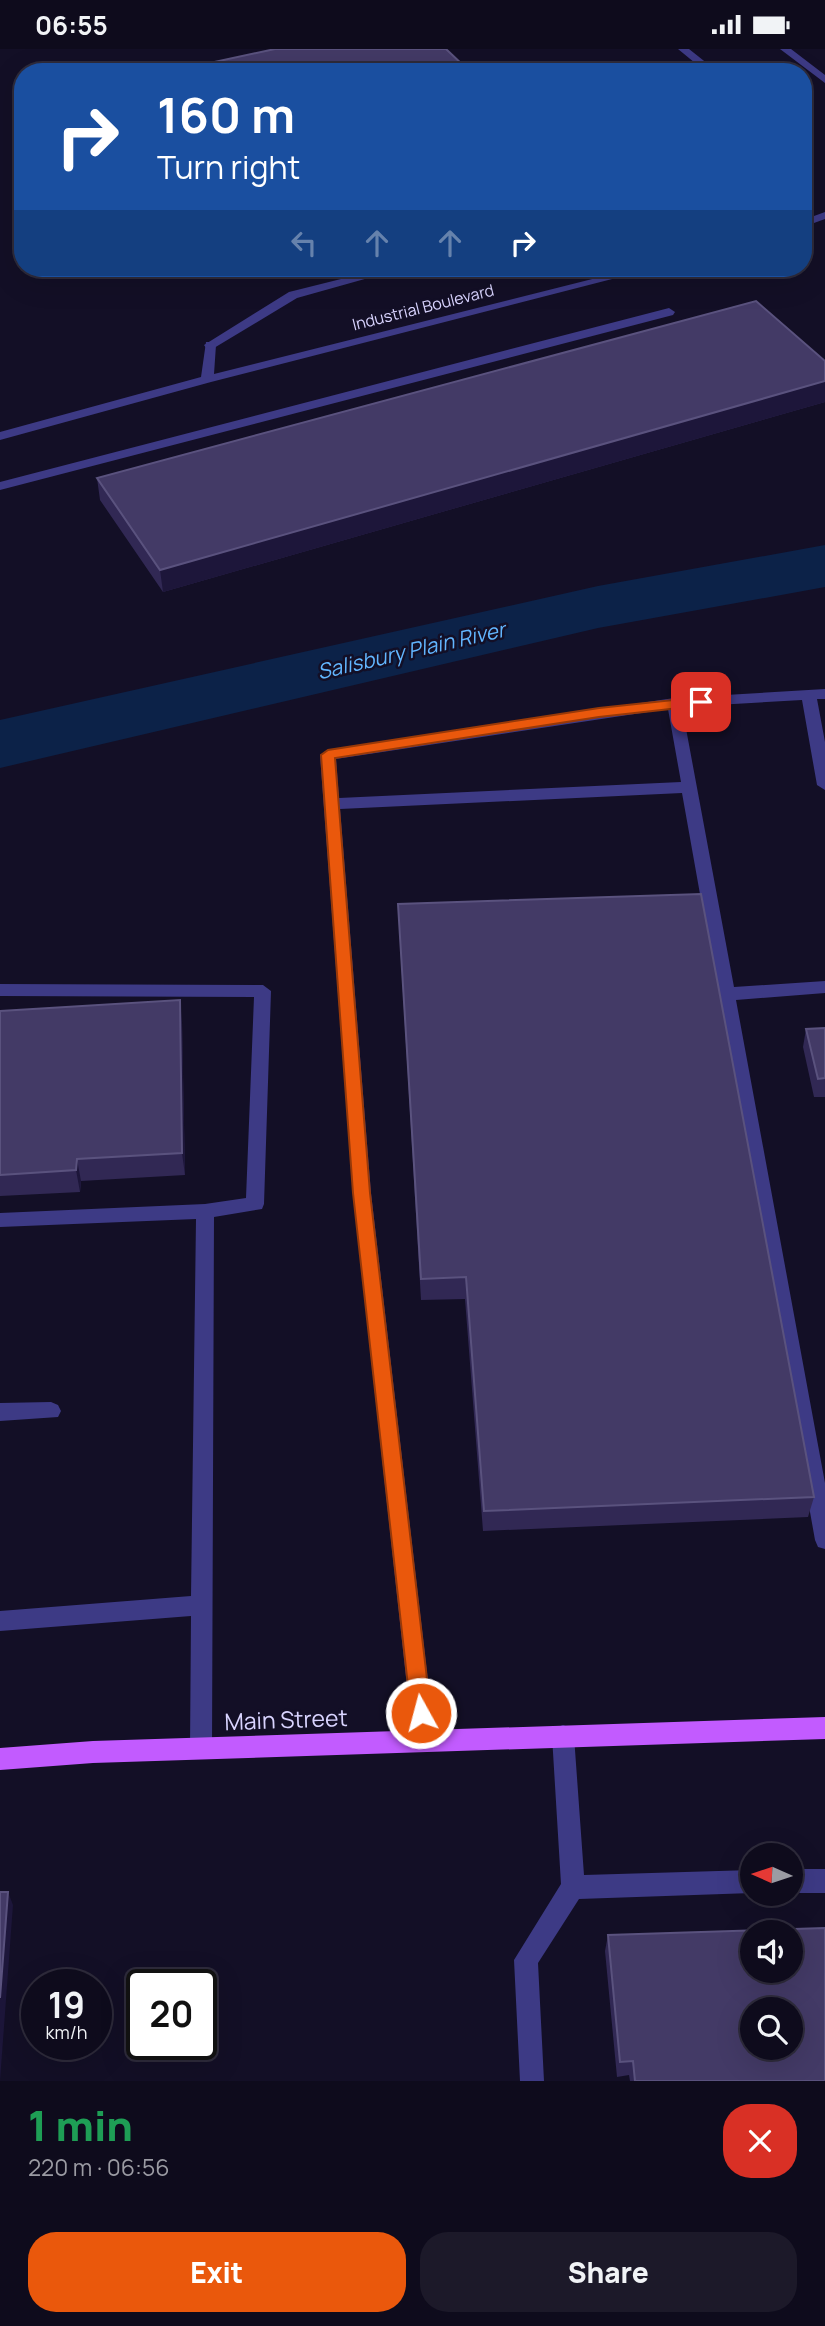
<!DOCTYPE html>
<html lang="en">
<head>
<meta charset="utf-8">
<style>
	:root { --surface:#0e0b1c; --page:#1c1929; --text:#f1f3f6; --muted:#9b9ba3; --line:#2e2b3b; --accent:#ea580c }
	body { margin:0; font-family:Manrope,sans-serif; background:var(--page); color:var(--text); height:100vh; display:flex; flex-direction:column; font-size:26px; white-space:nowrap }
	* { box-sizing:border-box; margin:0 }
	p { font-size:23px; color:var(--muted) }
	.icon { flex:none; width:38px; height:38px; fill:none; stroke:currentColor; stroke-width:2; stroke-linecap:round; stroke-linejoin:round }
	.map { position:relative; height:2032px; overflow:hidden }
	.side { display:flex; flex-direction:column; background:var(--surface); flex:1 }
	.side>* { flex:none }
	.guide { position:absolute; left:14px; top:14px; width:798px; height:214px; border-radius:28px; box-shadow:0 7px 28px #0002,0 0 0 2px var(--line); background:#1a4fa0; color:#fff; overflow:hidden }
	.needle { width:46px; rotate:273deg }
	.controls { position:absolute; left:740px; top:1794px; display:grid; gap:14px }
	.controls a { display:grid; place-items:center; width:63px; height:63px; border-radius:50%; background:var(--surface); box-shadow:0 7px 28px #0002,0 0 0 2px var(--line); font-size:35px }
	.speed { position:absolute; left:21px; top:1920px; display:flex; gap:14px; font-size:35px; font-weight:700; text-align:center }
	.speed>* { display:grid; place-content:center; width:91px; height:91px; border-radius:50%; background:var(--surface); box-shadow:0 7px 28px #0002,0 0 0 2px var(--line); line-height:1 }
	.speed small { font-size:18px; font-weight:400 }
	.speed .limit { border:4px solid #111; border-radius:10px; background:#fff; color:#111 }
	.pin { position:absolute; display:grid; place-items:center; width:60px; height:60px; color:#fff; margin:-30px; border-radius:14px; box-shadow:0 4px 10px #0006 }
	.me { position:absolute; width:77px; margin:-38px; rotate:353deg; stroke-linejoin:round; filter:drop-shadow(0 0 5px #0008) }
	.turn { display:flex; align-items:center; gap:24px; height:147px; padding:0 28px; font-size:32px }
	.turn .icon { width:91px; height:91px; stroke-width:2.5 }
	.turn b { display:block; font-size:49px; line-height:60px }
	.lanes { display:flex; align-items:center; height:66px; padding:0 28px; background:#0003; justify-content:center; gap:35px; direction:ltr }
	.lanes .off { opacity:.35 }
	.round { display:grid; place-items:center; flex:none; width:74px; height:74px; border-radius:28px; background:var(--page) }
	.headline { display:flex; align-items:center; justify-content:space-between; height:119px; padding:0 28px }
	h1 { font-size:42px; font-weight:800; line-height:52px; color:#1e9e55 }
	.button { display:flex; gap:14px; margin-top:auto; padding:14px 28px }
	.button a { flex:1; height:80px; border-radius:28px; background:var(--accent); color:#fff; font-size:28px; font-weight:800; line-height:80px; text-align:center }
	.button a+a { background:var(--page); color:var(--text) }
	.status { display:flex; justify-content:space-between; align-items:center; height:49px; padding:0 35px; background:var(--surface); direction:ltr }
	.status svg { height:19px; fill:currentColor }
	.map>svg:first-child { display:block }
</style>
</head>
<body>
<div class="status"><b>06:55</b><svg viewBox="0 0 49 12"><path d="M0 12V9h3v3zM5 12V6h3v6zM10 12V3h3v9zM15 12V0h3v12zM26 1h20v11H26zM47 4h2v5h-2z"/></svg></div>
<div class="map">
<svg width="825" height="2032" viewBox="0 0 825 2032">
	<rect width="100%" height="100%" fill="#130f26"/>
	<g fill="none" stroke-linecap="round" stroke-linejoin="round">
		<!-- river -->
		<path fill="#0c2248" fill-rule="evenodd" d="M825,496V538L598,579L0,719V671L598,537Z"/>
		<!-- lane -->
		<path fill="#3d3a85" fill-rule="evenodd" d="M678,0H689L718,23H706Z
			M385,219H404L297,249L214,299H206L204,296L289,243Z
			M669,259L675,263L673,266L0,441V433Z
			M825,640V650H817L825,693V741L817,736L802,651L682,658L734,938L825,932V944L736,951L825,1434V1500L818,1498L815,1491L682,744L340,760L371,1144L435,1692L432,1700L424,1703L416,1700L413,1692L353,1144L320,706L328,701L674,649ZM668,660L681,733L339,749L336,710Z
			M0,935L263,936L271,942L264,1155L262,1160L214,1168L212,1699L209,1707L201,1710L193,1707L190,1699L191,1567L0,1582V1562L191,1547L196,1170L0,1178V1164L205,1155L246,1149L254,948L0,947Z
			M51,1353L58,1356L61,1362L58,1368L0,1372V1354Z
			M563,1676L571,1679L574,1687L584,1826L752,1821V1844L579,1850L538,1914L544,2032H520L514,1911L561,1835L552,1687L555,1679Z
			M791,1820H825V1844H791Z"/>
		<!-- street -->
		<path fill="#3d3a85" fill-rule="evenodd" d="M780,0H791L825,26V34Z
			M825,163V170L803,178V171Z
			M636,219H655L211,333L0,391V383L201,328L206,293H214L216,296L214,325Z"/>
		<!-- primary -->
		<path fill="#c25bff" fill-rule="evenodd" d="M825,1668V1690L93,1714L0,1721V1699L93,1692Z"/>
	</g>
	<!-- wall -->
	<path fill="#312854" d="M825,312V353L163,543L100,451L97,429Z
		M398,855L814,1448L808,1468L483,1482L465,1250L421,1251L399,877Z
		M0,962L182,973L185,1126L81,1132L80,1143L0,1147Z
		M825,979V1048H814L803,998L806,980Z
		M608,1886L825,2032H630L629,2026L617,2028L605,1902Z"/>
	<!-- shaded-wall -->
	<path fill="#1d163a" d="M465,18V23H443Z
		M825,332V353L163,543L160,521Z
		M180,951L182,973L185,1126L182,1104Z
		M77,1110L81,1132L80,1143L76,1121Z
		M8,1843L13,1856L0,2032V1949Z"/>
	<!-- building -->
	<path fill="#433a66" stroke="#5a527e" stroke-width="2" fill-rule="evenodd" d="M275,0H446L465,18L444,23H168Z
		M756,252L825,312V332L160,521L97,429Z
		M701,845L814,1448L484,1462L466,1228L421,1230L398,855Z
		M180,951L182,1104L77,1110L76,1121L0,1126V962Z
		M825,979V1029L818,1030L806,980Z
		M0,1843H8L0,1949Z
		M825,1879V2032H635L633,2012L620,2013L608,1886ZM752,1883H791V1922H752ZM752,1960H791V1998H752Z"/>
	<!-- route -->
	<path fill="#ea580c" stroke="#983908" stroke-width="2" d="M701,648L708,653L706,656L599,668L335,709L370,1144L431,1664L428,1671L421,1674L414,1671L411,1664L353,1144L321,706L328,701L599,659Z"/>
	<g text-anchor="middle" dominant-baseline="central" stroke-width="5" stroke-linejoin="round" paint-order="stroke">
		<!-- far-street labels -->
		<g font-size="16" fill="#d9d4ff" stroke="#130f26">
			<text transform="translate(423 258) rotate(-14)">Industrial Boulevard</text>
		</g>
		<!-- water labels -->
		<g font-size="21" font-style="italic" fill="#62b6ff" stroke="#130f26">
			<text transform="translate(411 601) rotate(-13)">Salisbury Plain River</text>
		</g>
		<!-- near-street labels -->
		<g font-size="23" fill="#d9d4ff" stroke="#130f26">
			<text transform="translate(286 1670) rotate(-2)">Main Street</text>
		</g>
	</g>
</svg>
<div class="controls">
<a><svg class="needle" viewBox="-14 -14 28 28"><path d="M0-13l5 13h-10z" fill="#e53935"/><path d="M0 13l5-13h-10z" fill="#9b9ba3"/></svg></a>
<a><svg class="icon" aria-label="sound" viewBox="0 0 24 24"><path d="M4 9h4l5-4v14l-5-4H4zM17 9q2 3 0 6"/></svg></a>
<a><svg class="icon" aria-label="search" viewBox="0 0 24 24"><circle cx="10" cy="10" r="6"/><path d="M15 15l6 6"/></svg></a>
</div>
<div class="speed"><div>19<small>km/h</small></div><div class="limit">20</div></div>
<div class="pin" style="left:701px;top:653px;background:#d93025"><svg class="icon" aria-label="arrive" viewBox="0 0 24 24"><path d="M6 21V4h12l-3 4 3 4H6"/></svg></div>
<svg class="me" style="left:421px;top:1664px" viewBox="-20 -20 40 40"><circle r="17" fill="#ea580c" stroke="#fff" stroke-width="3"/><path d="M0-11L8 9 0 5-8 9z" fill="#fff"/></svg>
<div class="guide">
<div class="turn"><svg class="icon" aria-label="right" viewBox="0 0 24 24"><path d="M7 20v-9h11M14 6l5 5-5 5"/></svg><div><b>160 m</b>Turn right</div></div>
<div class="lanes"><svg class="icon off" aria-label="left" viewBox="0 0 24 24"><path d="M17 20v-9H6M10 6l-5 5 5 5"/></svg><svg class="icon off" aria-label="ahead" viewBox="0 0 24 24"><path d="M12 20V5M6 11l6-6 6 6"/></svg><svg class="icon off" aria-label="ahead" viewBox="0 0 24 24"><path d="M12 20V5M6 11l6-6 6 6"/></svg><svg class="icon" aria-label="right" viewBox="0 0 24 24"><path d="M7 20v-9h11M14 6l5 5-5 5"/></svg></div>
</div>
</div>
<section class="side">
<div class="headline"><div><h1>1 min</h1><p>220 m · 06:56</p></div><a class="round" style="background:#d93025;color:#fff"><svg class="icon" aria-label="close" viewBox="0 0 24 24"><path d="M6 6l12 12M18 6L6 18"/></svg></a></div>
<div class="button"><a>Exit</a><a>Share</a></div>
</section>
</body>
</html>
